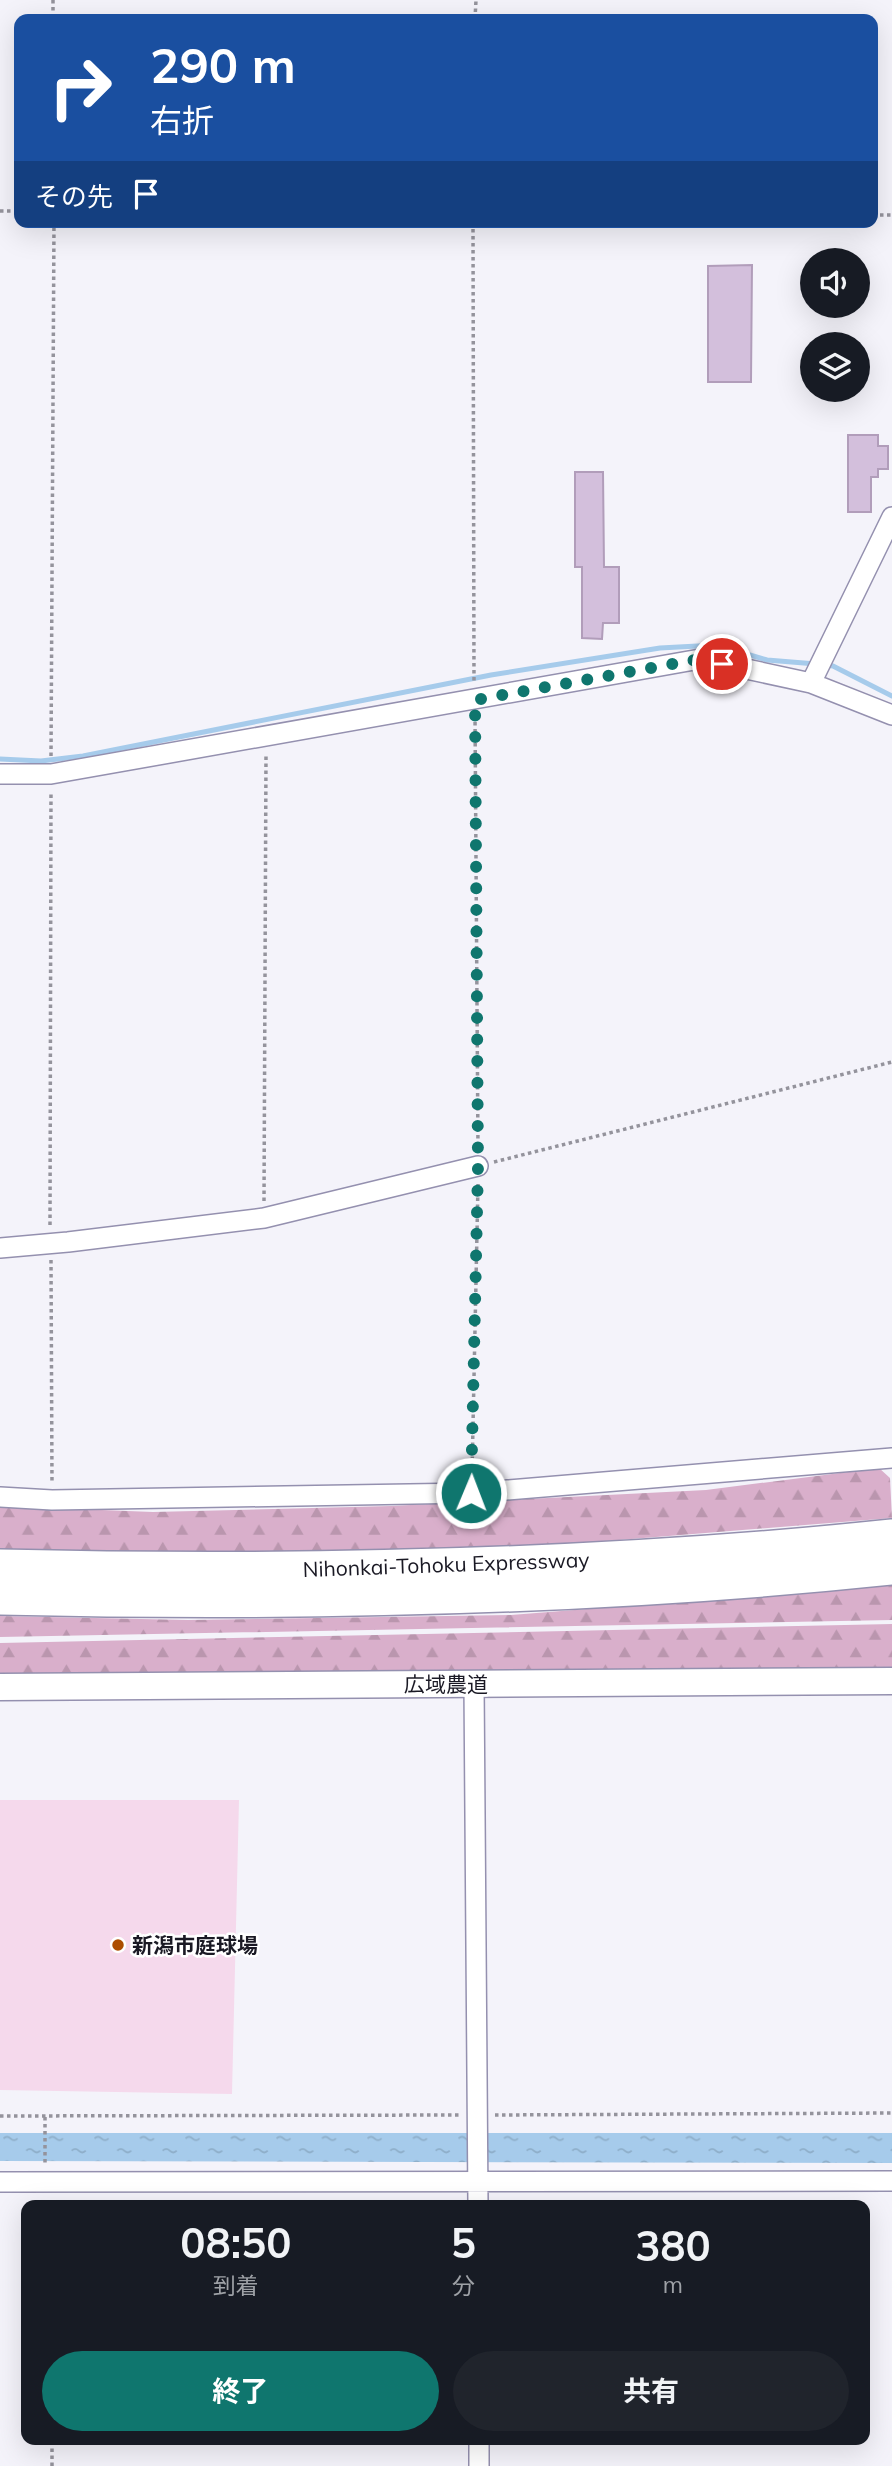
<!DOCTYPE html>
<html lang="ja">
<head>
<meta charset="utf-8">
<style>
	:root { --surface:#171b24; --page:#20242c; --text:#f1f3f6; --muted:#9ea1a6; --accent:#0f766e }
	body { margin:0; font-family:Mulish,"Noto Sans JP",sans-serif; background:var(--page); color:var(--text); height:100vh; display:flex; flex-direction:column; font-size:26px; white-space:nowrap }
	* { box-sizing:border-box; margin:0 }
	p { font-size:23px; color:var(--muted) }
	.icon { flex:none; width:38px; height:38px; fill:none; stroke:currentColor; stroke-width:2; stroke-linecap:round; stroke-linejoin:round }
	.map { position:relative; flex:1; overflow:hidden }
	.sheet { position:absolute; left:21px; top:2200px; width:849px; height:245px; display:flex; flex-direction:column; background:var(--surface); border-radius:14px; box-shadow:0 7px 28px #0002 }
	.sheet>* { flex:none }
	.hud { position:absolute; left:14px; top:14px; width:864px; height:214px; border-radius:14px; box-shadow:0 7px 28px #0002; background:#1a4fa0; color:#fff; overflow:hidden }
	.controls { position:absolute; left:800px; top:248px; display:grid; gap:14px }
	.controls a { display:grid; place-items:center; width:70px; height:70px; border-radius:50%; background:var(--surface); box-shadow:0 7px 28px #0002; font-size:35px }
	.pin { position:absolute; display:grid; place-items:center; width:60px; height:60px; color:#fff; margin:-30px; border:4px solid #fff; border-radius:50%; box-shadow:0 2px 7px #0007 }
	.me { position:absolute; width:77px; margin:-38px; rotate:1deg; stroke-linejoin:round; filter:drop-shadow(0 0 5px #0008) }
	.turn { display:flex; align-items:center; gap:24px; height:147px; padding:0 21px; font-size:32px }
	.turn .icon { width:91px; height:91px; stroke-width:2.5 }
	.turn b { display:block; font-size:49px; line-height:60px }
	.then { display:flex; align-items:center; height:66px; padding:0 21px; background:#0003; gap:14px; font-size:26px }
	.eta { display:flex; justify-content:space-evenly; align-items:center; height:119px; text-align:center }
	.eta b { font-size:42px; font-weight:700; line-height:49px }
	.button { display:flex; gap:14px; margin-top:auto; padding:14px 21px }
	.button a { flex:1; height:80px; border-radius:42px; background:var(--accent); color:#fff; font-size:28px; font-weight:700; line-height:80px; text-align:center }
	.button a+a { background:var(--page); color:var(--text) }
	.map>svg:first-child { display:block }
</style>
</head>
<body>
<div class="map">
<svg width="892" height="2466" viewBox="0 0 892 2466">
	<defs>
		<pattern id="forest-firs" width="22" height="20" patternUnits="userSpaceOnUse" patternTransform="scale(1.75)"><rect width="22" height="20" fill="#d9afcb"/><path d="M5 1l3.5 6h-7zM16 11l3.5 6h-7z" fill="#ba96ae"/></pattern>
		<pattern id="water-ripples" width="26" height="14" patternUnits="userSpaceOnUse" patternTransform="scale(1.75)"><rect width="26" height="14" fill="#a6cbeb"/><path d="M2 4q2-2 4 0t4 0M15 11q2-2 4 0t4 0" fill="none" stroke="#8eaec9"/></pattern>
	</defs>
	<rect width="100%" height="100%" fill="#f4f3fa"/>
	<!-- forest -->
	<path fill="url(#forest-firs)" d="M879,1468L890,1478L892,1518L457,1553L0,1554V1506L153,1512L391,1506L706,1490Z
		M892,1585V1620L0,1637V1616L188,1620L511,1615Z
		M892,1624V1668L0,1675V1643Z"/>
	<!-- garden -->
	<path fill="#f5d9ec" d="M0,1800H239L232,2094L0,2090Z"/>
	<!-- water -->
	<path fill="url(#water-ripples)" d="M0,2133H892V2163L0,2161Z"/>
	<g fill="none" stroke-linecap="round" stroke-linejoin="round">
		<!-- stream -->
		<path stroke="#a6cbeb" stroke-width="5" d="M825,665L833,666L892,696
			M0,759L41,761L83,756L491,675L660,648L716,645L767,660L816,664"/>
	</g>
	<!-- building -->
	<path fill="#d3bfdc" stroke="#b19dba" stroke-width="2" d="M752,265L751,382H708V266Z
		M848,435H878V446H888V469H878V477H871V512H848Z
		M575,472H603L604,567H619V623H603L602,639L582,638V567H575Z"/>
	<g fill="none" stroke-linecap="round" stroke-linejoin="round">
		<defs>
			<path id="street" d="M811,683L892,517
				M0,774H51L700,659L811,683L892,715
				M0,1248L68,1242L264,1218L478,1166
				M0,1497L52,1500L471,1493L892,1458
				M474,1684L478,2205
				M0,2182L892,2181
				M479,2440V2466"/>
			<path id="secondary" d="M0,1687L892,1681"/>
			<path id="highway" d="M0,1566C298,1573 596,1567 892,1536
				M0,1598C298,1605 596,1599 892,1568"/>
		</defs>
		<!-- street casing -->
		<use href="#street" stroke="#9490af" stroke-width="22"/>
		<!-- secondary casing -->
		<use href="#secondary" stroke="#9490af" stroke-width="29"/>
		<!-- highway casing -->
		<use href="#highway" stroke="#9490af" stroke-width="36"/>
		<!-- path -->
		<path stroke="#94939c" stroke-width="3.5" stroke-dasharray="3.5 3.5" stroke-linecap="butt" d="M53,0V19
			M475,19L476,0
			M0,211H19
			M873,215H892
			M473,222L474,683
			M475,715L478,1148
			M51,756L54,222
			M494,1162L892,1062
			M264,1201L266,754
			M50,1225L51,791
			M51,1260L52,1484
			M472,1474L478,1184
			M495,2115L892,2113
			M0,2116L459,2115
			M45,2117V2165
			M52,2466V2440"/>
		<!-- street -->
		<use href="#street" stroke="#fff" stroke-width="19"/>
		<!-- secondary -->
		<use href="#secondary" stroke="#fff" stroke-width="26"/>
		<!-- highway -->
		<use href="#highway" stroke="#fff" stroke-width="33"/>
	</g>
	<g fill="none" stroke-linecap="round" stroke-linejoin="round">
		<!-- route -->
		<path stroke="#0f766e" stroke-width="12" stroke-dasharray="0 21.6" d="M471,1493L478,1166L475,700L700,659L722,664"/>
	</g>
	<!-- markers -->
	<circle fill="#ac4d00" stroke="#fff" stroke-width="2.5" cx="118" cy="1945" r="7"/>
	<g text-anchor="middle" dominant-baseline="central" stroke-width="5" stroke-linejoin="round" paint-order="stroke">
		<!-- street labels -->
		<g font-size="21" fill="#1a1924" stroke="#fff">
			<text transform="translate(446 1564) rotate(-2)">Nihonkai-Tohoku Expressway</text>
			<text x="446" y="1684">広域農道</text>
		</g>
		<!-- poi labels -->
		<g font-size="21" font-weight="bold" fill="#1a1924" stroke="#fff" text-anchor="start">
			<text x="132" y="1945">新潟市庭球場</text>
		</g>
	</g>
</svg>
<div class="controls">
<a><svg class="icon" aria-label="sound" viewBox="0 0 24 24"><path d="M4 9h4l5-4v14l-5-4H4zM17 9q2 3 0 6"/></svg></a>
<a><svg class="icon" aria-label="layers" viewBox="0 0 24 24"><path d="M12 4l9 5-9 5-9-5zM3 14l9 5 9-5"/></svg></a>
</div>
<div class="pin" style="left:722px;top:664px;background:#d93025"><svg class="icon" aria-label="arrive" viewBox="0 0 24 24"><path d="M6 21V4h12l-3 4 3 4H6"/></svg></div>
<svg class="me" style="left:471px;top:1493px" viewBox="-20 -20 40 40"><circle r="17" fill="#0f766e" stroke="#fff" stroke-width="3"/><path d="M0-11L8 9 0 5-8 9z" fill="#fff"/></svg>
<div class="hud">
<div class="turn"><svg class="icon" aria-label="right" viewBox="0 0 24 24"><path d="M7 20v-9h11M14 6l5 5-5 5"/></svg><div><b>290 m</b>右折</div></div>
<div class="then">その先<svg class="icon" aria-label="arrive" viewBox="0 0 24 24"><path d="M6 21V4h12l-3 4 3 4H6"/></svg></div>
</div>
<section class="sheet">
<div class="eta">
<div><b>08:50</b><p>到着</p></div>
<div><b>5</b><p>分</p></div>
<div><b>380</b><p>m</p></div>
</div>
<div class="button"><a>終了</a><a>共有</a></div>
</section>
</div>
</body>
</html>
